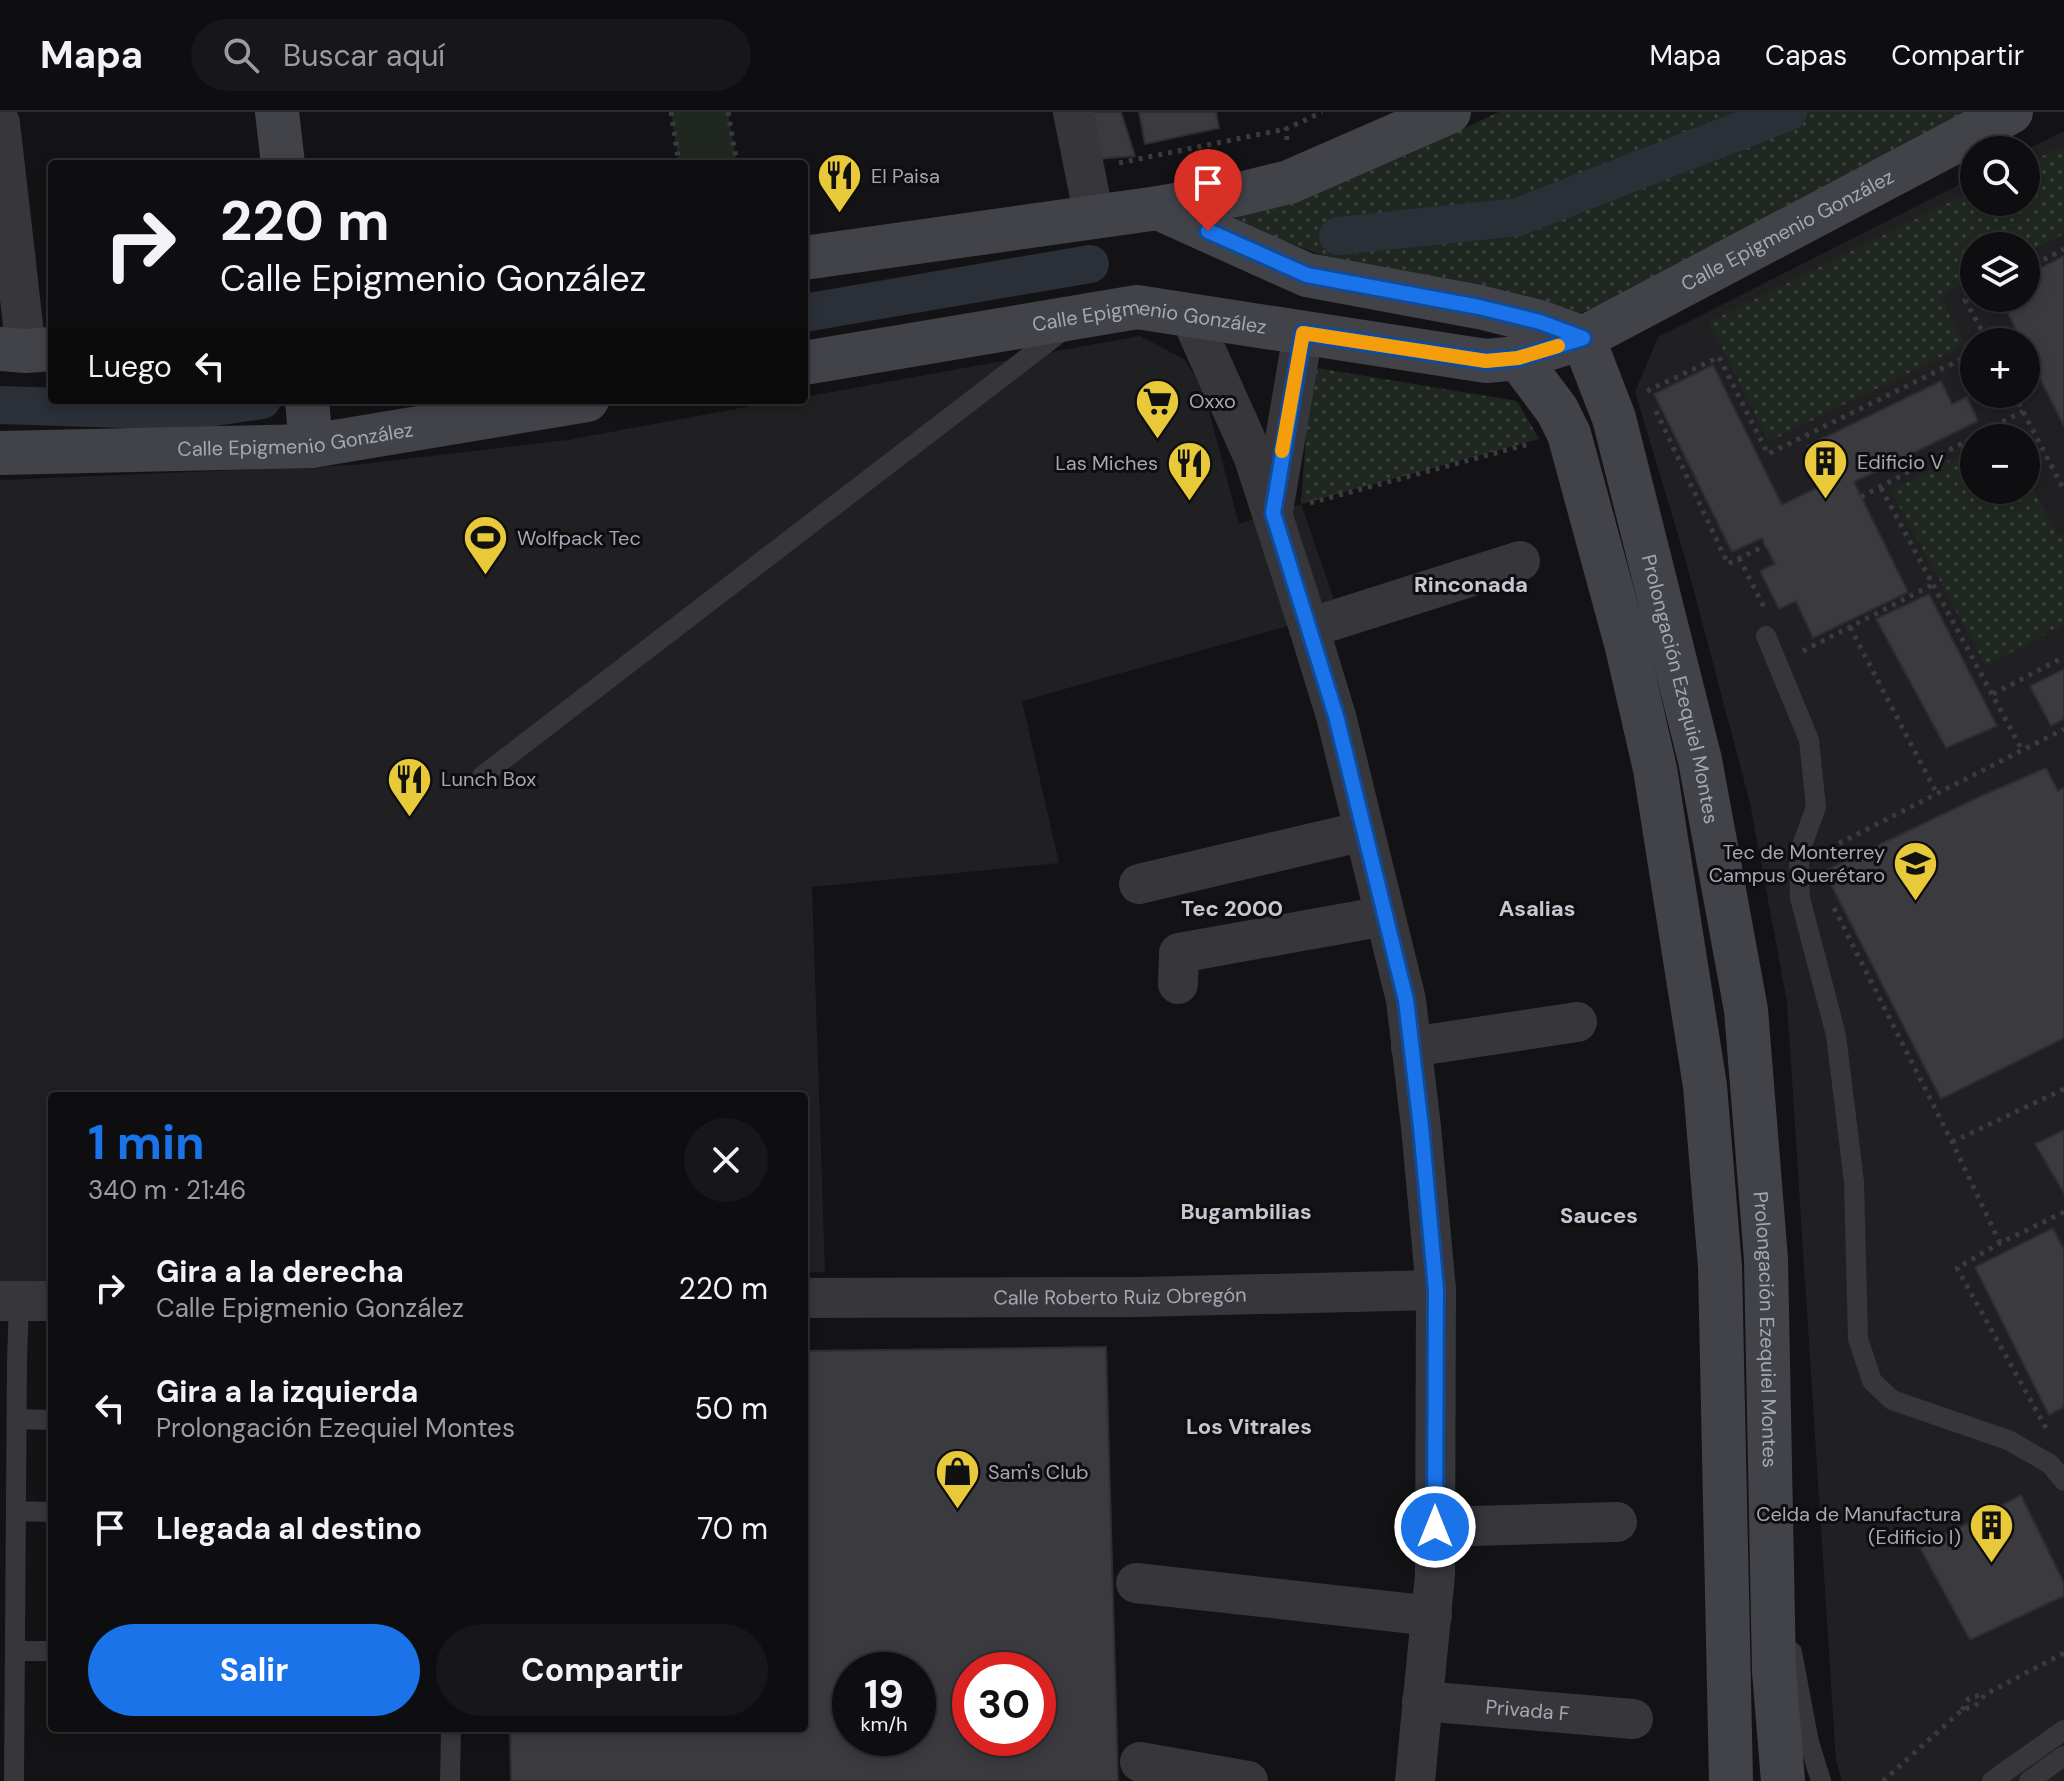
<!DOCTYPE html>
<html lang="es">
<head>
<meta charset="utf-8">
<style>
	:root { --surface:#0e0e10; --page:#171719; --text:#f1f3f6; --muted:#9b9c9f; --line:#2e2e30; --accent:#1a73e8 }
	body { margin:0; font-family:"DM Sans",sans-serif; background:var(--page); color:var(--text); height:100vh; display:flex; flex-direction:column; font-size:30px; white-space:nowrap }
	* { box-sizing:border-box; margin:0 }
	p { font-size:26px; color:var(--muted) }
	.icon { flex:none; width:44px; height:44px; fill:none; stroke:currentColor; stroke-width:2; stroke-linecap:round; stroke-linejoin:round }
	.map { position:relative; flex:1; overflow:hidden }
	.details { position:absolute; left:48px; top:980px; width:760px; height:640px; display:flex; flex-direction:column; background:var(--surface); border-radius:8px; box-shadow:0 4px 12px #0003,0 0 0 2px var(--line) }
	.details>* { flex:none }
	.top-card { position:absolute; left:48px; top:48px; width:760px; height:244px; border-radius:8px; box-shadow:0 4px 12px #0003,0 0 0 2px var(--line); background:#0e0e10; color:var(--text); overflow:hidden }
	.buttons { position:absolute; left:1960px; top:24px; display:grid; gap:16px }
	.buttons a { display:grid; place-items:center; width:80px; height:80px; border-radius:50%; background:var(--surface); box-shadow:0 4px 12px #0003,0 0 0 2px var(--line); font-size:40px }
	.speed { position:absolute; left:832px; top:1540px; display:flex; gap:16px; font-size:40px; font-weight:700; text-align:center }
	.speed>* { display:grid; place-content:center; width:104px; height:104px; border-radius:50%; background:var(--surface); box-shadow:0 4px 12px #0003,0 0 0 2px var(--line); line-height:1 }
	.speed small { font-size:20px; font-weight:400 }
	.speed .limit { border:12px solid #d22; background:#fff; color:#111 }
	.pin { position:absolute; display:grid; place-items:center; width:68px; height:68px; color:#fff; margin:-82px -34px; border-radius:50% 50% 50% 0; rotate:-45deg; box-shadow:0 0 8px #0007 }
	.pin .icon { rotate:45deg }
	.me { position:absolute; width:88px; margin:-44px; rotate:0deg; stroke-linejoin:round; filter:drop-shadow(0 0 6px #0008) }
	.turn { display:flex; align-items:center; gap:28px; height:168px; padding:0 40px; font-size:36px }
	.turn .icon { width:104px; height:104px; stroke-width:2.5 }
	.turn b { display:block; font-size:56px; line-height:68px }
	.then { display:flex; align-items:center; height:76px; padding:0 40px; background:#0003; gap:16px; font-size:30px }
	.round { display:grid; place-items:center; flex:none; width:84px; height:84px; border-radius:42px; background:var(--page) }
	.head { display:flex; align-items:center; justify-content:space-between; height:136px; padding:0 40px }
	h1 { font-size:48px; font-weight:700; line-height:60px; color:var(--accent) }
	.action { display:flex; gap:16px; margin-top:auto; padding:16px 40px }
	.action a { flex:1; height:92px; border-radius:48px; background:var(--accent); color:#fff; font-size:32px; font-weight:700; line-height:92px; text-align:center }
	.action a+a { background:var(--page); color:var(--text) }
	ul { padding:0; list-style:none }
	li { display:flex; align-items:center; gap:24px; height:120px; padding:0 40px }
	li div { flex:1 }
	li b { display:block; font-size:30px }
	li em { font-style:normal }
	header { display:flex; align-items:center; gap:48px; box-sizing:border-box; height:112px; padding:0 40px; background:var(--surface); border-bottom:2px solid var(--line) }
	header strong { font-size:38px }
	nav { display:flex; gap:44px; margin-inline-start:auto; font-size:28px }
	.search { width:560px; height:72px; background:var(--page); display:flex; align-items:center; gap:20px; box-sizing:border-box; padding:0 28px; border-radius:44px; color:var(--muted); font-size:30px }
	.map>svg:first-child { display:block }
</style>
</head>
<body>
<header>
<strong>Mapa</strong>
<div class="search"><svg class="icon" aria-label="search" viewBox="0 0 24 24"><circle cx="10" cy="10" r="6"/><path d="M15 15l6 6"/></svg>Buscar aquí</div>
<nav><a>Mapa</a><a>Capas</a><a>Compartir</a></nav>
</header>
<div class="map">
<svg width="2064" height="1669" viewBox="0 0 2064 1669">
	<defs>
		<pattern id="park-dots" width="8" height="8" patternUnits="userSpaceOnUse" patternTransform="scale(2)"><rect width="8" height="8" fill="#202721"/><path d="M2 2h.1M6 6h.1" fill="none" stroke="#3d443f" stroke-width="1.8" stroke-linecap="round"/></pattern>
	</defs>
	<rect width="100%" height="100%" fill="#131315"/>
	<!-- built -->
	<path fill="#201f22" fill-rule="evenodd" d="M2064,19V1669H1842L1836,1649L1787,890L1750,691L1685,446L1635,280L1658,225L1974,65V90H2026V38ZM1974,134H2026V186H1974ZM1974,230H2026V282H1974ZM1974,326H2026V378H1974Z
		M1140,224L1184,247L1203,277L1239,412L1301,392L1338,499L1281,516L1022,589L1059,751L812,775L825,1160L804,1161V984H52V1170H0V368L354,353L567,328L785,288H804V285Z"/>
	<!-- grass -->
	<path fill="#202721" d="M671,0H728L737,52H679Z"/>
	<!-- park -->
	<path fill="url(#park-dots)" d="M1499,0H1969L1604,191L1574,204L1329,146L1222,105L1400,46Z
		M2064,33V122L2026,141V134H1974V167L1940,184L1965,233L1769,330L1709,210L1974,78V90H2026V52Z
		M1311,255L1517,289L1539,327L1301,392Z
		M1974,335V378H2026V365L2058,424L2064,421V512L1986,554L1891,379Z"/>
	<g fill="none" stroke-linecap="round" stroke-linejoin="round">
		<!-- canal -->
		<path stroke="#2a2f38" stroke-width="38" d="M1338,124L1518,105L1788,0
			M804,201L1090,152
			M0,293L188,299L262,288"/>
	</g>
	<!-- building -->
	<path fill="#3b3b3f" stroke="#2e2d31" stroke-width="2" fill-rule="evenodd" d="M1090,0H1121L1135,44L1098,47Z
		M1139,0H1216L1219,16L1145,32Z
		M2064,144V314L2026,239V230H2022L2000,186H2026V163Z
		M1713,253L1782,393L1825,372L1807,334L1941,269L1952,292L1967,285L1978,309L1854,370L1908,480L1813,526L1796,489L1779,497L1760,459L1775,452L1762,426L1732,440L1654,282Z
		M1929,482L1997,614L1946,636L1876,507Z
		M2064,557V607L2051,614L2030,574Z
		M2046,656L2058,679L2064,675V926L1941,987L1824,759L1981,684Z
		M2064,1018V1081L2035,1032Z
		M2053,1116L2064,1138V1295L2049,1303L1975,1155Z
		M1106,1235L1118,1669H511L510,1616H804V1239ZM850,1558H918V1626H850ZM970,1558H1038V1626H970Z
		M2021,1383L2064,1471V1484L1970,1528L1920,1436Z"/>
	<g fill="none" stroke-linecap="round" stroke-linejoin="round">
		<!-- path -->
		<path stroke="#3a3b40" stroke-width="5" stroke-dasharray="4 6" stroke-linecap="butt" d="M671,0L679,52
			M728,0L737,52
			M1287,28L1286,17L1322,0
			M1119,51L1286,17
			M2026,157L2064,137
			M1974,183L1965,188L1988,230
			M1647,279L1719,245L1768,342L1974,241
			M2014,282L2064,378
			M1656,299L1728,452L1766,433
			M1881,376L2022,638
			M1861,385L2023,299
			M1310,391L1529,332
			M1739,446L1765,497
			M1850,515L1937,682
			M1803,539L1934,472
			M1993,582L2064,545
			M1830,736L2064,617
			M1834,796L1952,1030L2000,1131
			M1952,1030L2064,977
			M2046,1316L1957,1156L2000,1131L2064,1100
			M1962,1598L1969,1586L1985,1582
			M1883,1669L1962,1598L1975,1594L1986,1582L2064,1541"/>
		<!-- lane -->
		<path stroke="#36363b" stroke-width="20" d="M1766,524L1809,628L1816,695L1799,742L1800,786L1836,923L1854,1070L1858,1227L1872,1269L1892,1288L2008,1328L2050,1352L2064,1369
			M482,664L1066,216
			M17,1307L52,1308
			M16,1399L52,1400
			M15,1539H52
			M1792,1540L1809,1630L1821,1669
			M14,1669L17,1249L19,1189
			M450,1669L451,1616
			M1992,1669L2064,1618
			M2029,1669L2064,1644"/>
		<!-- street -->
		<g stroke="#36363b" stroke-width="40">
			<path d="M1073,0L1094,105"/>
			<path d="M0,11L26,239"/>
			<path d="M1190,203L1254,346L1309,516L1336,604L1406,888L1421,1015L1436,1178L1435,1463L1415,1669"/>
			<path d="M1274,393L1303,221"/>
			<path d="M1309,516L1520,449"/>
			<path d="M1139,772L1364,719"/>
			<path d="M1178,872L1179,841L1385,804"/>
			<path d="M1411,935L1577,910"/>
			<path id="s1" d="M804,1186L1139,1185L1436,1178"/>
			<path d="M0,1189H52"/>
			<path d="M1435,1415L1617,1410"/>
			<path d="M1136,1471L1432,1504"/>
			<path id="s2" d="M1422,1589L1633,1607"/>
			<path d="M1140,1650L1248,1669"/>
		</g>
		<!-- secondary -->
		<g stroke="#424349" stroke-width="44">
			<path d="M277,0L283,52"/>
			<path id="s3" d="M1158,96L1307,163L1479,195L1540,210L1583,226L1614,306L1700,648L1746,898L1766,1147L1774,1559L1783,1669"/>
			<path d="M804,146L1158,96L1240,82L1289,70L1449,0"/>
			<path d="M0,237L26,239L52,237"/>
			<path d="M1518,246L1557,298L1569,322L1627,535L1655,657L1705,974L1720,1155L1731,1669"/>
			<path id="s4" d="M804,251L1137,195L1486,249L1518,246L1583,226L2011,0"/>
			<path d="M307,288L311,334"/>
			<path id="s5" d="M0,341L311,334L587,288"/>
		</g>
	</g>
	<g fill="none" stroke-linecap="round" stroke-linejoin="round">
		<defs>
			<path id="route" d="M1208,119L1307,163L1479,195L1540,210L1583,226L1518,246L1486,249L1303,221L1273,401L1336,604L1406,888L1421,1015L1436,1178L1435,1415"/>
		</defs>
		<!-- route casing -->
		<use href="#route" stroke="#114b97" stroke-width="20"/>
		<!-- route -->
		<use href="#route" stroke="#1a73e8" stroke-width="14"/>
		<!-- slow -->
		<path stroke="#f59e0b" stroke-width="14" d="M1282,339L1303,221L1486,249L1518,246L1558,234"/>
	</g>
	<!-- icons -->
	<defs>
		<symbol id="restaurant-pin" viewBox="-11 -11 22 30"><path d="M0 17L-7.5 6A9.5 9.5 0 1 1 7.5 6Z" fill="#e7c939" stroke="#0e0e10"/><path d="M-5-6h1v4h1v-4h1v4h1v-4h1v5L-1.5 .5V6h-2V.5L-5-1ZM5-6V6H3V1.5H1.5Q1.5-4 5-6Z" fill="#111"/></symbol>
		<symbol id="supermarket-pin" viewBox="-11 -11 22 30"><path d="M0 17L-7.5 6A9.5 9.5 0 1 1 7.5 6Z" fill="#e7c939" stroke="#0e0e10"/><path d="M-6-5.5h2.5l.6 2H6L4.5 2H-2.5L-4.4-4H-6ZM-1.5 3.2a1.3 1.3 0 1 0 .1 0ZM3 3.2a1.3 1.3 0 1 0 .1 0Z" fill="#111"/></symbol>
		<symbol id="building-pin" viewBox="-11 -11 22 30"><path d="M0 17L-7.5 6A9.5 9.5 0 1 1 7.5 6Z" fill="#e7c939" stroke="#0e0e10"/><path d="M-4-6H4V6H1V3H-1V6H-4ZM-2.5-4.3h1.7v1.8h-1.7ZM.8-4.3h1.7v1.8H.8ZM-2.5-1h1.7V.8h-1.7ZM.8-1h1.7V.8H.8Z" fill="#111"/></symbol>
		<symbol id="stadium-pin" viewBox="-11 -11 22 30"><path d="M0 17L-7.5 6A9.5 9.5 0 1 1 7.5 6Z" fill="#e7c939" stroke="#0e0e10"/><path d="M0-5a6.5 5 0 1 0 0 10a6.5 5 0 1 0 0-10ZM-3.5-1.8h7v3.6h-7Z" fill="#111"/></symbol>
		<symbol id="university-pin" viewBox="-11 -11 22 30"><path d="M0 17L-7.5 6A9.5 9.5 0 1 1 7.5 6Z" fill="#e7c939" stroke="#0e0e10"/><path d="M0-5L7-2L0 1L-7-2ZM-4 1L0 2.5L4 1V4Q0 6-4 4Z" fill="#111"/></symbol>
		<symbol id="shop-pin" viewBox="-11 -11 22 30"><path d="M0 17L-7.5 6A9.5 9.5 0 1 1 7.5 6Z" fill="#e7c939" stroke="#0e0e10"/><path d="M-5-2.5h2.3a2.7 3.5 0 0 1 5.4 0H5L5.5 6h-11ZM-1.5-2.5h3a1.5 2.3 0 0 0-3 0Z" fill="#111"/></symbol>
	</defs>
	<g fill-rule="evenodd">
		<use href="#restaurant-pin" x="814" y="38" width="51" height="69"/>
		<use href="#supermarket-pin" x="1132" y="264" width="51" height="69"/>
		<use href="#building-pin" x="1800" y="324" width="51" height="69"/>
		<use href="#restaurant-pin" x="1164" y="326" width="51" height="69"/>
		<use href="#stadium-pin" x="460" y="400" width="51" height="69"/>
		<use href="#restaurant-pin" x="384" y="642" width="51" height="69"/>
		<use href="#university-pin" x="1890" y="726" width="51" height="69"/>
		<use href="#shop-pin" x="932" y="1334" width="51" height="69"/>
		<use href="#building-pin" x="1966" y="1388" width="51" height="69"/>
	</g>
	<g text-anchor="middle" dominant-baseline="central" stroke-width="6" stroke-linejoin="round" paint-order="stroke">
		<!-- poi labels -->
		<g font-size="20" fill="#a5a7b4" stroke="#0e0e10" text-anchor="start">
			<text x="871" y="64">El Paisa</text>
			<text x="1189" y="289">Oxxo</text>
			<text x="1857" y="350">Edificio V</text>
			<text x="1158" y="351" text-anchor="end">Las Miches</text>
			<text x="517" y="426">Wolfpack Tec</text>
			<text x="441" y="667">Lunch Box</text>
			<text x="1885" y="740" text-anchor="end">Tec de Monterrey<tspan x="1885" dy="23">Campus Querétaro</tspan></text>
			<text x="988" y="1360">Sam's Club</text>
			<text x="1961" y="1402" text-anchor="end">Celda de Manufactura<tspan x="1961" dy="23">(Edificio I)</tspan></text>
		</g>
		<!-- street labels -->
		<g font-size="20" fill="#a5a7b4" stroke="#0e0e10">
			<text stroke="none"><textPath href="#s4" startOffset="1022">Calle Epigmenio González</textPath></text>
			<text stroke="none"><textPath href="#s4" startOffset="350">Calle Epigmenio González</textPath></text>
			<text stroke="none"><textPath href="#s5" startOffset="296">Calle Epigmenio González</textPath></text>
			<text stroke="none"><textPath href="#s3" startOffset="812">Prolongación Ezequiel Montes</textPath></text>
			<text stroke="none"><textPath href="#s1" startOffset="316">Calle Roberto Ruiz Obregón</textPath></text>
			<text stroke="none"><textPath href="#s3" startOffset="1460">Prolongación Ezequiel Montes</textPath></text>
			<text stroke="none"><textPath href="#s2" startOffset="106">Privada F</textPath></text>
		</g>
		<!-- neighbourhood labels -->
		<g font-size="22" font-weight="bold" fill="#c6c7d1" stroke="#0e0e10">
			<text x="1471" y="472">Rinconada</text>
			<text x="1232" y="796">Tec 2000</text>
			<text x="1537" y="796">Asalias</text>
			<text x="1246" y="1099">Bugambilias</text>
			<text x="1599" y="1103">Sauces</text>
			<text x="1249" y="1314">Los Vitrales</text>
		</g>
	</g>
</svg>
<div class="buttons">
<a><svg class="icon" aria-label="search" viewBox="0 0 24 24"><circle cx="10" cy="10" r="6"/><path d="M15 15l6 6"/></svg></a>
<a><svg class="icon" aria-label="layers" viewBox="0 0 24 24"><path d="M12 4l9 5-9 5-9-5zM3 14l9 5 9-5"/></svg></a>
<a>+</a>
<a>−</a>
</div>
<div class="speed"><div>19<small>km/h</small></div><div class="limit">30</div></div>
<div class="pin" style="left:1208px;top:119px;background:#d93025"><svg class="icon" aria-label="arrive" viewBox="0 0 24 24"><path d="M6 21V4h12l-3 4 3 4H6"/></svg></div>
<svg class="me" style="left:1435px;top:1415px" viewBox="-20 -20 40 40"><circle r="17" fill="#1a73e8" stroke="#fff" stroke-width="3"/><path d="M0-11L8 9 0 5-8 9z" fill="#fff"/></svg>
<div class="top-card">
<div class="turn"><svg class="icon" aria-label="right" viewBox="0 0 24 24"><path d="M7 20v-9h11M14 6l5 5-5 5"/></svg><div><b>220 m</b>Calle Epigmenio González</div></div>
<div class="then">Luego<svg class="icon" aria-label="left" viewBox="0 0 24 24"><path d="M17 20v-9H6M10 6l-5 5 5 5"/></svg></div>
</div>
<section class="details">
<div class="head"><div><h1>1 min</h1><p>340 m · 21:46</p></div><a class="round"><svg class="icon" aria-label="close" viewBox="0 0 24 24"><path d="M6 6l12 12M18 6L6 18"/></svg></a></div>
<ul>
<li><svg class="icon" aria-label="right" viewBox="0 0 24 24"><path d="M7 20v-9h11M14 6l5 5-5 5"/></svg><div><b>Gira a la derecha</b><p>Calle Epigmenio González</p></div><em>220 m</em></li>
<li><svg class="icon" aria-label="left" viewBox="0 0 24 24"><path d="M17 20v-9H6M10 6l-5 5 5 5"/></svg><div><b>Gira a la izquierda</b><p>Prolongación Ezequiel Montes</p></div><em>50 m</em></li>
<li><svg class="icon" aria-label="arrive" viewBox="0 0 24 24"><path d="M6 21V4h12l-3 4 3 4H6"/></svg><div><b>Llegada al destino</b></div><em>70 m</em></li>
</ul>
<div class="action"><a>Salir</a><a>Compartir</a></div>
</section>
</div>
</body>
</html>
